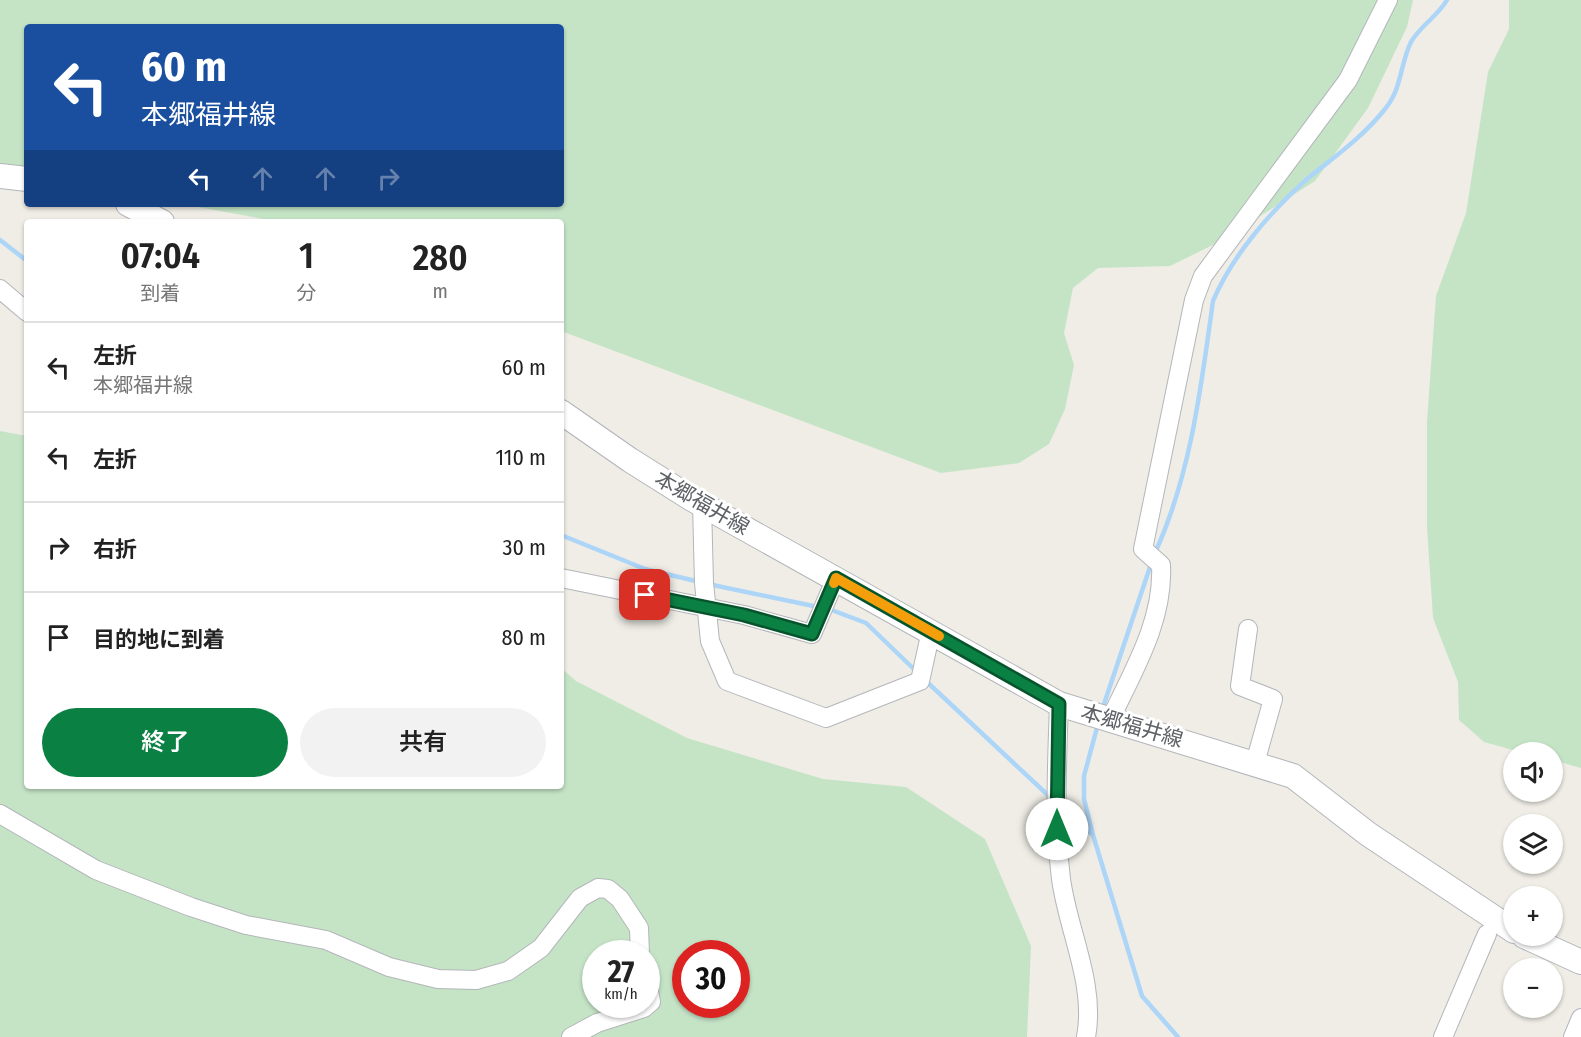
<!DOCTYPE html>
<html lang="ja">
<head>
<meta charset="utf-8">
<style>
	:root { --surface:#fff; --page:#f2f2f2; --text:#222; --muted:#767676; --line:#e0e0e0; --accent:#0b8043 }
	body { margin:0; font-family:"Fira Sans Condensed","Noto Sans JP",sans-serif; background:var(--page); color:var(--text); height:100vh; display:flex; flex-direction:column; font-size:22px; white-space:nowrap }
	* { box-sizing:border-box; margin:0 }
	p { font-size:20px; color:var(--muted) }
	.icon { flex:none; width:33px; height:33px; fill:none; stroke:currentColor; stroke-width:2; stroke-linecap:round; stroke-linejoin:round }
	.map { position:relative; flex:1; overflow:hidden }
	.panel { position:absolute; left:24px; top:219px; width:540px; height:570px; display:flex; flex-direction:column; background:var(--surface); border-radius:6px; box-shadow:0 2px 4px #0004 }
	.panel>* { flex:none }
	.banner { position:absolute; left:24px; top:24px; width:540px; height:183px; border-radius:6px; box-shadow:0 2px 4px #0004; background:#1a4fa0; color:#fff; overflow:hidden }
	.fabs { position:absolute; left:1503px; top:742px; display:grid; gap:12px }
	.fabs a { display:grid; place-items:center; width:60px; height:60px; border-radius:50%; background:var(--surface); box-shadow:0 2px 4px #0004; font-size:30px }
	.speed { position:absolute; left:582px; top:940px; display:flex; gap:12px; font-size:30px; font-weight:700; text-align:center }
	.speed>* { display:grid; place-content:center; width:78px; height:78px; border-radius:50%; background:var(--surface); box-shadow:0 2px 4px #0004; line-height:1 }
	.speed small { font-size:15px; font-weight:400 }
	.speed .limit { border:9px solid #d22; background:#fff; color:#111 }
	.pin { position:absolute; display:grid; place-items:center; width:51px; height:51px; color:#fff; margin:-26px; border-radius:12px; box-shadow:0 3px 9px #0006 }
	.me { position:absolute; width:66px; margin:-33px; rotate:0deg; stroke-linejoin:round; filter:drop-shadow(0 0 4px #0008) }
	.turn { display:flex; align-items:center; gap:21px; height:126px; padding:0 18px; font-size:27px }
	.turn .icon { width:78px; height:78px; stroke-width:2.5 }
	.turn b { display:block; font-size:42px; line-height:51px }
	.lanes { display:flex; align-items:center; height:57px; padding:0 18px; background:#0003; justify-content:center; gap:30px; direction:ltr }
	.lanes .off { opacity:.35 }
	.eta { display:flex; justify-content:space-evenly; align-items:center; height:102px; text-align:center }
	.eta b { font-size:36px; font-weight:600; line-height:42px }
	.button { display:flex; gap:12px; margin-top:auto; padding:12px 18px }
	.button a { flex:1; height:69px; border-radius:36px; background:var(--accent); color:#fff; font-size:24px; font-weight:600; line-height:69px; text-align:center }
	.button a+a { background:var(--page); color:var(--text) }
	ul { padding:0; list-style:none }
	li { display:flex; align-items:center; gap:18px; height:90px; padding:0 18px; border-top:2px solid var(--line) }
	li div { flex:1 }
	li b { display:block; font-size:22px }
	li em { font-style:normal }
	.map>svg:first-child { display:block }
</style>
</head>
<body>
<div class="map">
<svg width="1581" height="1037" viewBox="0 0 1581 1037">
	<rect width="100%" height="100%" fill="#efede6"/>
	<!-- green -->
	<path fill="#c5e4c6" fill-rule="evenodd" d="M0,0H1413L1407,27L1368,108L1315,181L1223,240L1170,266L1098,268L1073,288L1064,333L1074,365L1065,409L1049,444L1019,463L941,473L561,331V222H281L181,204H561V27H27V178L0,173Z
		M1509,0H1581V768L1553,760L1552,753H1524L1484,742L1459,720L1458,682L1433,618L1427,527V421L1436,296L1466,213L1488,72L1509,29Z
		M0,431L27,436V786H561V668L576,681L687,738L823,779L906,787L985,839L1031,946L1027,1037H0ZM596,954H646V1005H596ZM686,954H736V1005H686Z"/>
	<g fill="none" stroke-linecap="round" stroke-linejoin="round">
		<!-- stream -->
		<path stroke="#acd5f8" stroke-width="4.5" d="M0,240L27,261
			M561,535L645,569L700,582
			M1155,553C1191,474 1201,387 1213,301C1232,256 1270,212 1307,179C1334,157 1363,137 1385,109C1402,89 1400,64 1411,42C1420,26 1438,16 1447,0
			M708,584L818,607
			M829,609L866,623L918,673
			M926,681L1051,798
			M1104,704L1152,561
			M1098,724L1084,776V799L1093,835L1142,996L1178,1037
			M1062,808L1093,835"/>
		<defs>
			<path id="minor" d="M0,289L27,312
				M702,504L704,583L710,641L727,681L826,718L920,681L931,631
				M561,578L744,615L812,634L836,578
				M1248,629L1240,686L1273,699L1255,763
				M1059,704C1057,762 1054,821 1061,879C1068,931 1096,984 1086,1037
				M1110,720C1133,671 1164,621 1161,565L1143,549L1194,300L1203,276L1348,80L1388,0
				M0,814L96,870L191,907L246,925L326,940L389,967L438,979L476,980L508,971L541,948L580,898L598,888L608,889L620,899L639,928L640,954
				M571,1037L597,1023L644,1008L651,1002L646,975
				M1443,1037L1487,934
				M1573,1037L1581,1018"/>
			<path id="secondary" d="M0,176L27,179
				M128,204L162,222
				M561,412L630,460L692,499L1059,704L1293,776L1368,834L1514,931
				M1524,936L1581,962"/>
		</defs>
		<!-- minor casing -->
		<use href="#minor" stroke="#b3b6ba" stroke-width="20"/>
		<!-- secondary casing -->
		<use href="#secondary" stroke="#b2b5b9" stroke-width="26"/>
		<!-- minor -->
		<use href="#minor" stroke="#fff" stroke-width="18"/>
		<!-- secondary -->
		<use href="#secondary" stroke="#fff" stroke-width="24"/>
	</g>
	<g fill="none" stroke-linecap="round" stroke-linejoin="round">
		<defs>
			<path id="route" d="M645,595L744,615L812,634L836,578L1059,704L1057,829"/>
		</defs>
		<!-- route casing -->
		<use href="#route" stroke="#07532c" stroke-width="15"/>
		<!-- route -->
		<use href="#route" stroke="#0b8043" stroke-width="10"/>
		<!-- slow -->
		<path stroke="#f59e0b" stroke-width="10" d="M834,583L836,578L939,636"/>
	</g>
	<g text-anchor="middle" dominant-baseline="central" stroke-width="6" stroke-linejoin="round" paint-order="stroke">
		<!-- street labels -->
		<g font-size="21" fill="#5e6165" stroke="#fff">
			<text transform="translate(702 503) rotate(30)">本郷福井線</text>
			<text transform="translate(1132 726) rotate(16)">本郷福井線</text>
		</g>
	</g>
</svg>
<div class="fabs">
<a><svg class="icon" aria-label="sound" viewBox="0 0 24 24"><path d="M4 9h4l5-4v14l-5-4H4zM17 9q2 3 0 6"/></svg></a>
<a><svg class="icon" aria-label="layers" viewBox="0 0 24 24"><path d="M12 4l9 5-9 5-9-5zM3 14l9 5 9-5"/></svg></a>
<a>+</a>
<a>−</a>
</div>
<div class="speed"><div>27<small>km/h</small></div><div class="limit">30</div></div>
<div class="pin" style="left:645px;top:595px;background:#d93025"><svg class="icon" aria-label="arrive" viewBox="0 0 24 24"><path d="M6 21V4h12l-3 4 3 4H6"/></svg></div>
<svg class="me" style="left:1057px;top:829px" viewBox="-20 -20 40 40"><circle r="19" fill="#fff"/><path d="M0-13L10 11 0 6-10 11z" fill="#0b8043"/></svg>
<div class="banner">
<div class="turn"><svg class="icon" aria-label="left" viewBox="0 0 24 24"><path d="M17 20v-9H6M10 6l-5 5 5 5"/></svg><div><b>60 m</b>本郷福井線</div></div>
<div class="lanes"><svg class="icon" aria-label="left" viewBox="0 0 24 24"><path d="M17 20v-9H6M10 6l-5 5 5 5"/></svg><svg class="icon off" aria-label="ahead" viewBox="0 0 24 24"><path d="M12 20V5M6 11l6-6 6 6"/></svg><svg class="icon off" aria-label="ahead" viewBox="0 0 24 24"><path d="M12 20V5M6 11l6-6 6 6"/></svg><svg class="icon off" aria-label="right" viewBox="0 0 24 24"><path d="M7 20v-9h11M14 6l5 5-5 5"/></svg></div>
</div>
<section class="panel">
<div class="eta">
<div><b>07:04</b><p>到着</p></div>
<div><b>1</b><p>分</p></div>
<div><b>280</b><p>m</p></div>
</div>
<ul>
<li><svg class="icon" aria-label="left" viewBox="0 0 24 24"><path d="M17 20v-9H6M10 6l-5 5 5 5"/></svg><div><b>左折</b><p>本郷福井線</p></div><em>60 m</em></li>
<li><svg class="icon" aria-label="left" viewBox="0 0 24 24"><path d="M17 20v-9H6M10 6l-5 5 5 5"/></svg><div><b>左折</b></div><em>110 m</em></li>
<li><svg class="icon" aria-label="right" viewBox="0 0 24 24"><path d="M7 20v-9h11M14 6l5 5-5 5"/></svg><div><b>右折</b></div><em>30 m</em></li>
<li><svg class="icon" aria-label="arrive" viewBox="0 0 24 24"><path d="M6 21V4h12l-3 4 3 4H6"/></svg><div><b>目的地に到着</b></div><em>80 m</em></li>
</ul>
<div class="button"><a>終了</a><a>共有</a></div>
</section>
</div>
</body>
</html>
